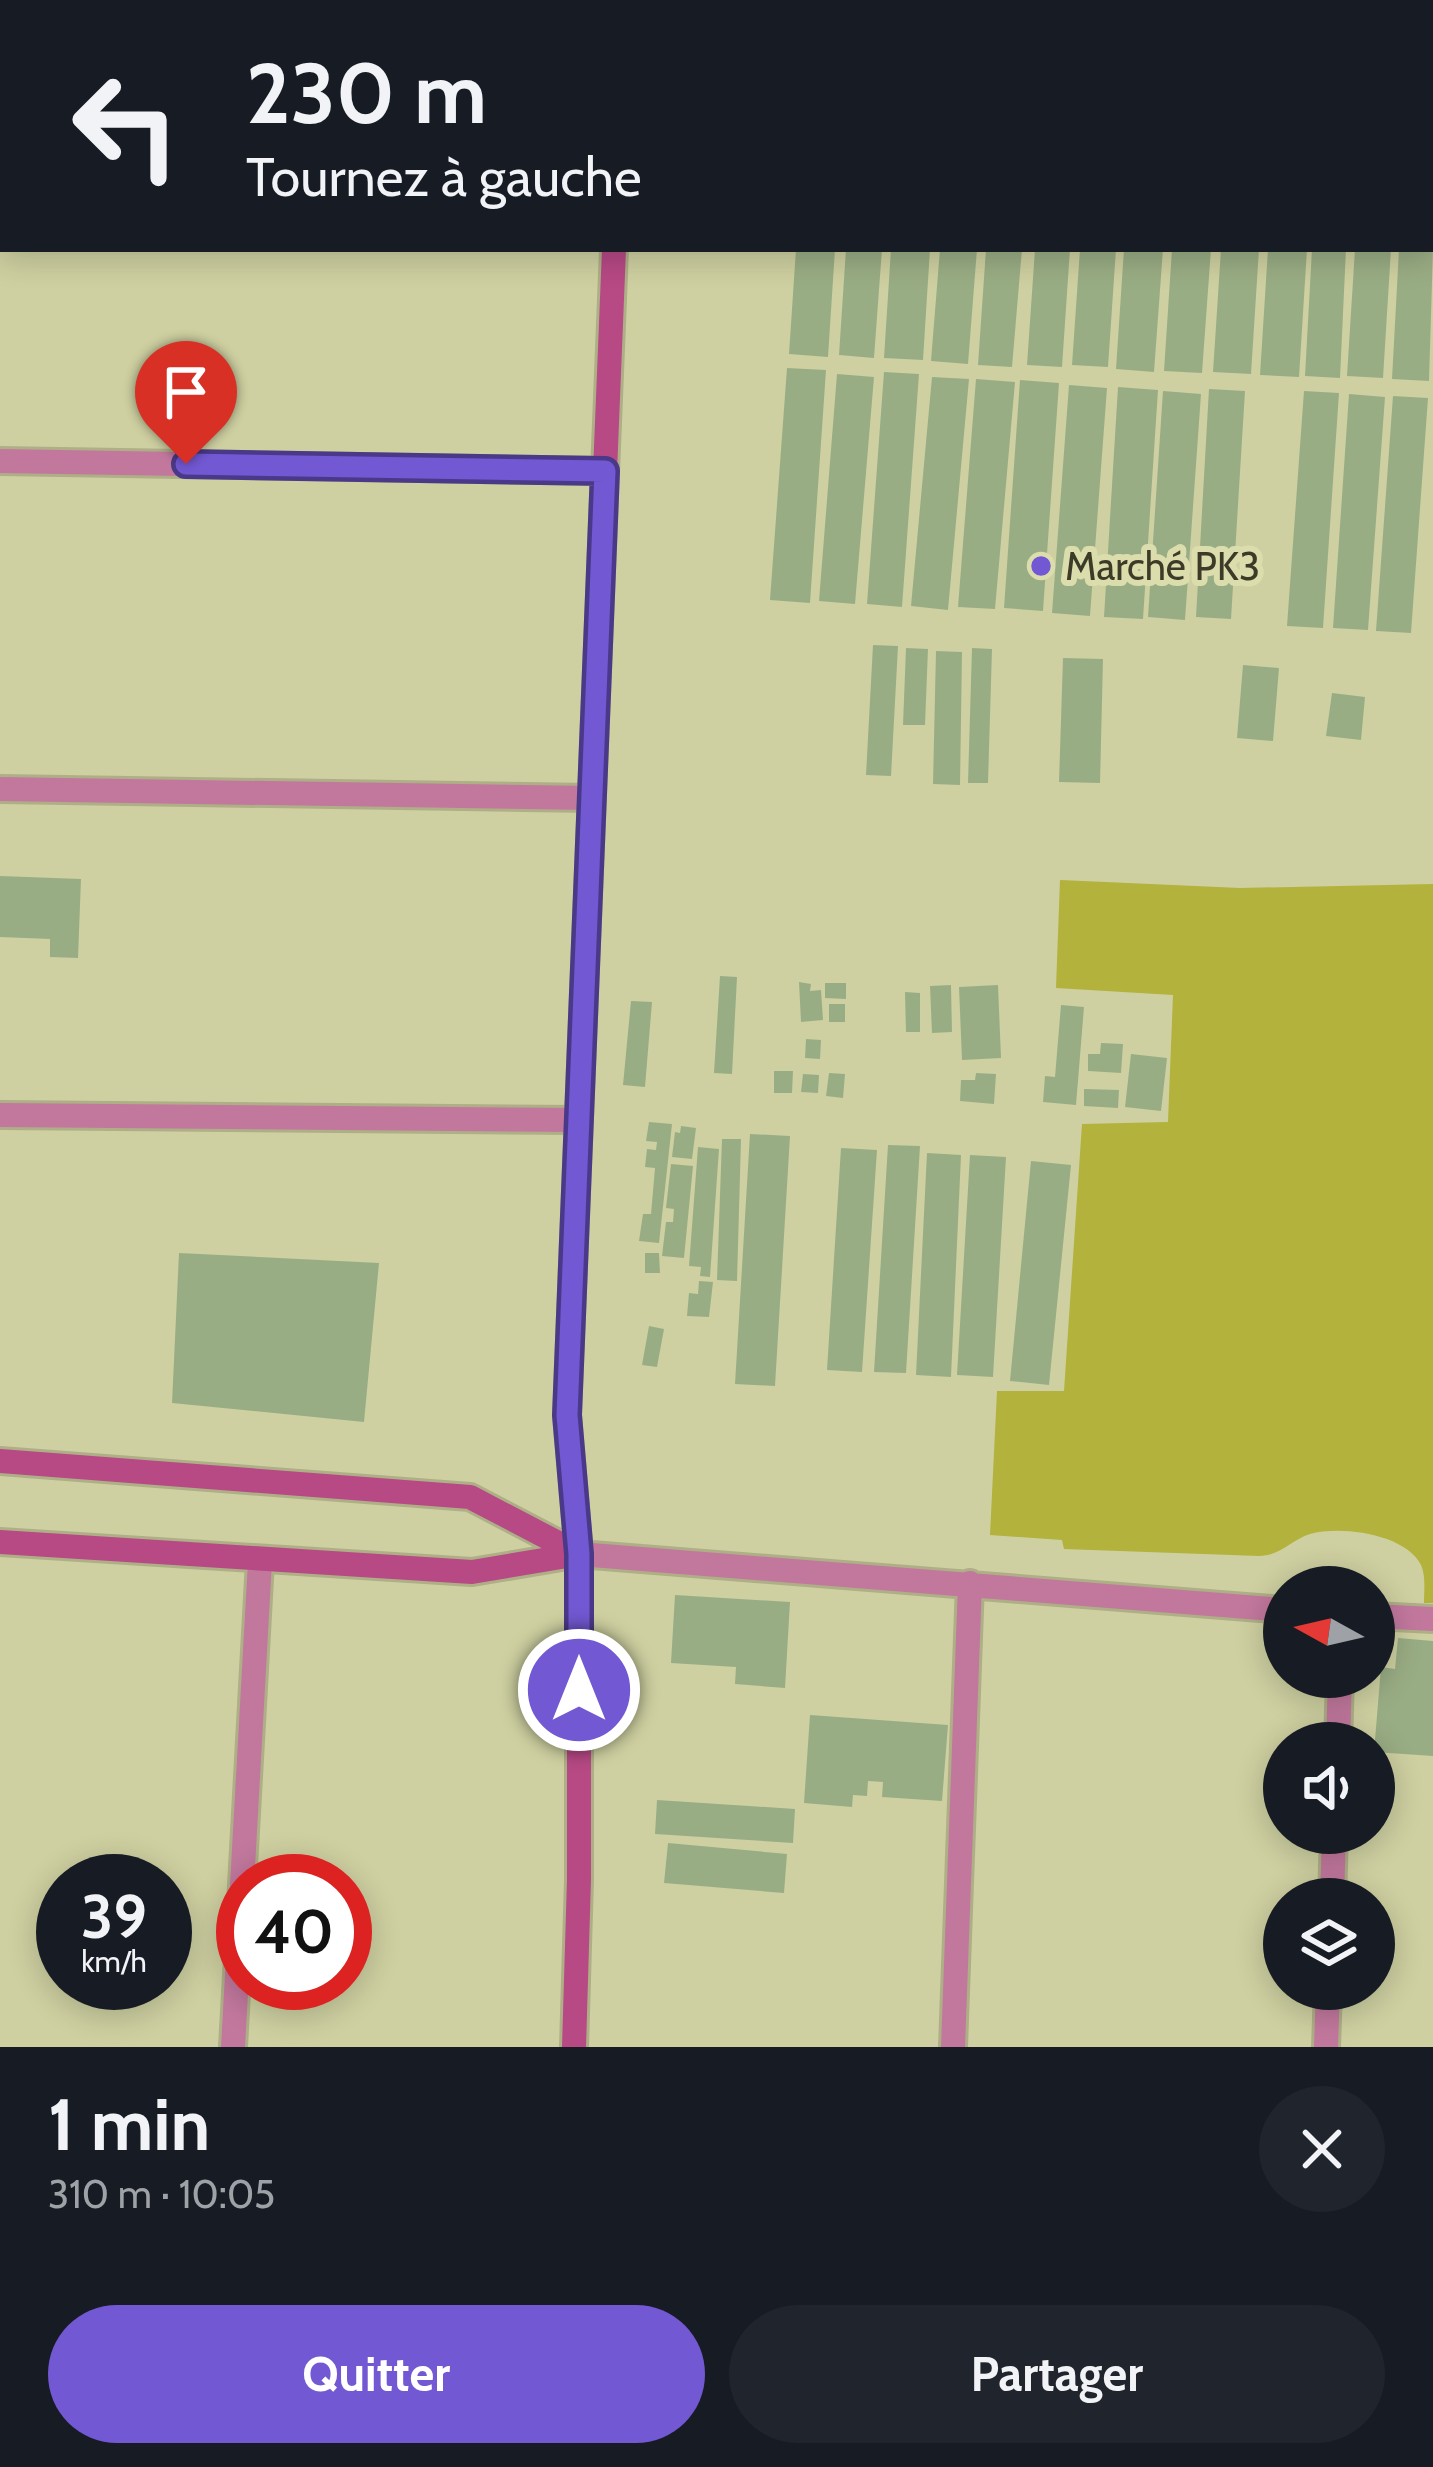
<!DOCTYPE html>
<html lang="fr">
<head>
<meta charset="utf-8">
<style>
	:root { --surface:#171b24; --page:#20242c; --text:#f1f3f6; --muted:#9ea1a6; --accent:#7258d2 }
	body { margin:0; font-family:Cabin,sans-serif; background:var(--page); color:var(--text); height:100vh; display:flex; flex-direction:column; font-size:45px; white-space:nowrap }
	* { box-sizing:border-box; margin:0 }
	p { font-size:39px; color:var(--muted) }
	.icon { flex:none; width:66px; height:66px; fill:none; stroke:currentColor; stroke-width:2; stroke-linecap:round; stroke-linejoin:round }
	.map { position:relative; height:2047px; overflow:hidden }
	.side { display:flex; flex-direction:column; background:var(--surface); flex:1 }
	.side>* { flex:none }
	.top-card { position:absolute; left:0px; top:0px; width:1434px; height:252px; box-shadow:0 6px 30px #0003; background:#171b24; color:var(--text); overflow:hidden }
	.needle { width:78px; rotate:278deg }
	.controls { position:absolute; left:1263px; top:1566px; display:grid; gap:24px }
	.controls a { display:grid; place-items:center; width:132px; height:132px; border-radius:50%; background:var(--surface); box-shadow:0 6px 30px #0003; font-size:60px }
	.speed { position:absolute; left:36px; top:1854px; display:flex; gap:24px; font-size:60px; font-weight:700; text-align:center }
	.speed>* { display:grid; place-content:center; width:156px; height:156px; border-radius:50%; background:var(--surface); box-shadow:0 6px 30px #0003; line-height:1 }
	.speed small { font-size:30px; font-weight:400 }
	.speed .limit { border:18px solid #d22; background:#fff; color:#111 }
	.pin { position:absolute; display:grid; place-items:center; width:102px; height:102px; color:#fff; margin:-123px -51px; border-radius:50% 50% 50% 0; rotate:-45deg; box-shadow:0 0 12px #0007 }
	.pin .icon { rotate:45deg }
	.me { position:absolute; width:132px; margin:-66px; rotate:0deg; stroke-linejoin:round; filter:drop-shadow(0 0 9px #0008) }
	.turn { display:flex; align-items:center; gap:42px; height:252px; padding:0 48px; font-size:54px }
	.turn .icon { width:156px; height:156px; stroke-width:2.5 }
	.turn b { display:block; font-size:84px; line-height:102px }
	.round { display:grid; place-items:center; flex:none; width:126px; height:126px; border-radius:63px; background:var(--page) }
	.headline { display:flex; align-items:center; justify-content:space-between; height:204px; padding:0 48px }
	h1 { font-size:72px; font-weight:700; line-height:90px }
	.primary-button { display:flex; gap:24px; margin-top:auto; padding:24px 48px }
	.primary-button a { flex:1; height:138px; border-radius:72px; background:var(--accent); color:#fff; font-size:48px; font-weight:700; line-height:138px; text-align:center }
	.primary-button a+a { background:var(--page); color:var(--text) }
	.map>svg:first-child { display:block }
</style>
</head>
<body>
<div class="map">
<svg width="1433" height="2047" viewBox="0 0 1433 2047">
	<rect width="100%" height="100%" fill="#ced0a1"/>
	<!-- green -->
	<path fill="#b2b23c" d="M1060,880L1240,888L1433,884V1603H1424C1424,1591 1426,1576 1421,1565C1406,1534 1341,1525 1310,1534C1291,1540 1280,1556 1259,1556L1064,1549L1062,1540L990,1535L997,1391H1064L1082,1124L1168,1122L1173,995L1056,988Z"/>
	<!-- building -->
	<path fill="#99ad84" d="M796,249H835L828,357L789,354Z
		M846,249H882L874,358L839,355Z
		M891,249H930L923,360L884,358Z
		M940,249H977L968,364L931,361Z
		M986,249H1022L1012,367L978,365Z
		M1035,249H1070L1062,367L1027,365Z
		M1080,249H1116L1108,367L1072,365Z
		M1124,249H1163L1154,372L1116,369Z
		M1172,249H1211L1202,373L1164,371Z
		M1221,249H1259L1251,374L1213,372Z
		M1268,249H1307L1299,377L1260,375Z
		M1312,249H1346L1340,378L1305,376Z
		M1355,249H1391L1383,378L1347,376Z
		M1399,249H1433L1429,381L1392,379Z
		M787,368L826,370L810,603L770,600Z
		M884,372L919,374L902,607L867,604Z
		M837,374L874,377L855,604L819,601Z
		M932,377L969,379L948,610L911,606Z
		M976,379L1015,382L995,609L958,607Z
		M1020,380L1059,383L1043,611L1004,608Z
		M1069,385L1107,388L1090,616L1052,613Z
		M1118,387L1158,390L1143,619L1104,617Z
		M1209,389L1245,391L1231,619L1196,617Z
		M1163,391L1201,394L1185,620L1148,617Z
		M1304,391L1339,393L1323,628L1287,626Z
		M1349,394L1385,397L1368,630L1333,628Z
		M1393,396L1428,398L1411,633L1376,631Z
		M873,645L898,646L891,776L866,775Z
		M906,648L928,649L925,725H903Z
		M972,648L992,649L988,783H968Z
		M936,651L962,652L960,785L933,784Z
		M1063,658L1103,659L1100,783L1059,782Z
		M1243,665L1279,668L1273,741L1237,738Z
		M1332,693L1365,697L1361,740L1326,736Z
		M0,876L81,879L78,958L50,957V939L0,937Z
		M720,976L737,977L732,1074L714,1073Z
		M799,982L811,984L810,991L821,990L823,1020L801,1022Z
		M825,983H846V999L825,998Z
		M951,985L952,1032L932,1033L930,986Z
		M998,985L1001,1058L962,1060L959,987Z
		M905,992L920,993V1032H906Z
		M631,1001L652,1002L645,1087L623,1085Z
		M829,1004H845V1022H829Z
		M1061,1005L1084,1007L1076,1105L1043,1102L1045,1076L1055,1077Z
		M806,1039L821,1040L820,1059L805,1058Z
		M1101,1043L1123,1044L1121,1073L1088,1071V1054H1100Z
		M1131,1054L1167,1058L1161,1111L1125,1107Z
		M774,1071H793L792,1093H774Z
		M829,1073L845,1074L843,1098L826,1096Z
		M976,1073L996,1074L994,1104L960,1101L961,1080H975Z
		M803,1074L819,1075L818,1093L801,1092Z
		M1084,1089L1119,1090L1118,1108L1084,1106Z
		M649,1122L672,1124L659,1243L639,1241L643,1214H651L655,1168L645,1167L647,1149L656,1150L657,1142L646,1141Z
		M681,1126L696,1128L692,1159L672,1157L675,1132L680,1133Z
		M750,1134L790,1136L775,1386L735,1384Z
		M722,1139H741L737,1281L717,1280Z
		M888,1145L920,1146L906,1373L874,1372Z
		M698,1147L719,1149L710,1277L700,1276L701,1267L689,1266Z
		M841,1148L877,1150L862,1372L827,1370Z
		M927,1153L961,1155L951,1377L916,1375Z
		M970,1155L1006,1157L993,1377L957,1375Z
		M1031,1161L1071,1165L1049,1385L1010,1381Z
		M671,1164L693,1166L684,1258L662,1256L666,1222H673L674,1209L666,1208Z
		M179,1253L379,1263L364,1422L172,1403Z
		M645,1253H659L660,1273H645Z
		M699,1281L713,1282L709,1317L687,1316L689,1293L698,1294Z
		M649,1326L664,1329L657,1367L642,1365Z
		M675,1595L790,1602L785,1688L735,1684L736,1667L671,1663Z
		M1398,1638L1433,1641V1756L1374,1752L1381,1667L1395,1669Z
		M810,1715L948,1725L942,1801L882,1797L883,1782L868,1781L867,1796L853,1795L852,1807L804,1803Z
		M657,1800L795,1809L793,1843L655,1834Z
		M668,1843L787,1854L784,1893L664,1883Z"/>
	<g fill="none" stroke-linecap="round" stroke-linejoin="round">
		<defs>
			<path id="street" d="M0,461L605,471
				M0,789L592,798
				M0,1115L579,1120
				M579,1554L1284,1610
				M1374,1616L1433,1619
				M1338,1743L1340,1677
				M1332,1899L1334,1833
				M233,2047L260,1561
				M953,2047L970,1583
				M1326,2047L1328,1989"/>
			<path id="secondary" d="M626,3V0
				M0,95L3,96
				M0,119L3,117
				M0,1461L470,1497L579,1554
				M0,1542L472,1572L579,1554
				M574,2047L579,1879V1554L567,1415L614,249"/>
		</defs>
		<!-- street casing -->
		<use href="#street" stroke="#aeaf86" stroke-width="30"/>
		<!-- secondary casing -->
		<use href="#secondary" stroke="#aeaf86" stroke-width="30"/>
		<!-- street -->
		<use href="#street" stroke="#c2789d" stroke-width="24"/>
		<!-- secondary -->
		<use href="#secondary" stroke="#b74985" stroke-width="24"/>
	</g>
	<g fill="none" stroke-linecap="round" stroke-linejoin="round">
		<defs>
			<path id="route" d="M186,464L605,471L567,1415L579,1554V1690"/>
		</defs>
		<!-- route casing -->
		<use href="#route" stroke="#4a3988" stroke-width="30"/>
		<!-- route -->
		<use href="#route" stroke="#7258d2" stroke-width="21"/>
	</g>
	<!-- markers -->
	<circle fill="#7258d2" stroke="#dbddad" stroke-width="4.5" cx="1041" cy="566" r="12"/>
	<g text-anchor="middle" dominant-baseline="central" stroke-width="12" stroke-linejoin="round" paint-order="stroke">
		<!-- poi labels -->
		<g font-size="39" fill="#3b3b28" stroke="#dbddad" text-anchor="start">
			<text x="1065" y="566">Marché PK3</text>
		</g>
	</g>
</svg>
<div class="controls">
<a><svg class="needle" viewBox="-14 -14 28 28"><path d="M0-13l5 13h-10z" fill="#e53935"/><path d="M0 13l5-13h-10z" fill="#9ea1a6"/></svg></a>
<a><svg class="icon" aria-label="sound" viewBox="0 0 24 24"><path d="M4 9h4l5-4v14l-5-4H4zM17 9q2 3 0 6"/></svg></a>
<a><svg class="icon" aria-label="layers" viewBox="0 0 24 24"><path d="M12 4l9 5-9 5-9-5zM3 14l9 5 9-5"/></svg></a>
</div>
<div class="speed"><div>39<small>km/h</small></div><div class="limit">40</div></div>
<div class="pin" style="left:186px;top:464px;background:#d93025"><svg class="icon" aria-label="arrive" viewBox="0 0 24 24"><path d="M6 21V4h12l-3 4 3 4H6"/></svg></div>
<svg class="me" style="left:579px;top:1690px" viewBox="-20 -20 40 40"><circle r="17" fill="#7258d2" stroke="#fff" stroke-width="3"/><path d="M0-11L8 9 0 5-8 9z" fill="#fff"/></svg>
<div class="top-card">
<div class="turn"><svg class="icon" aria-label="left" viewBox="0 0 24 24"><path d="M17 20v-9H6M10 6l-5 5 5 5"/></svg><div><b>230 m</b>Tournez à gauche</div></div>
</div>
</div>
<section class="side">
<div class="headline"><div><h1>1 min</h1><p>310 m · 10:05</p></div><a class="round"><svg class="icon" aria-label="close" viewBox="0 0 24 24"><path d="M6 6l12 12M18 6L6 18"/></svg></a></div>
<div class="primary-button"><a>Quitter</a><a>Partager</a></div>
</section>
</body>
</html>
